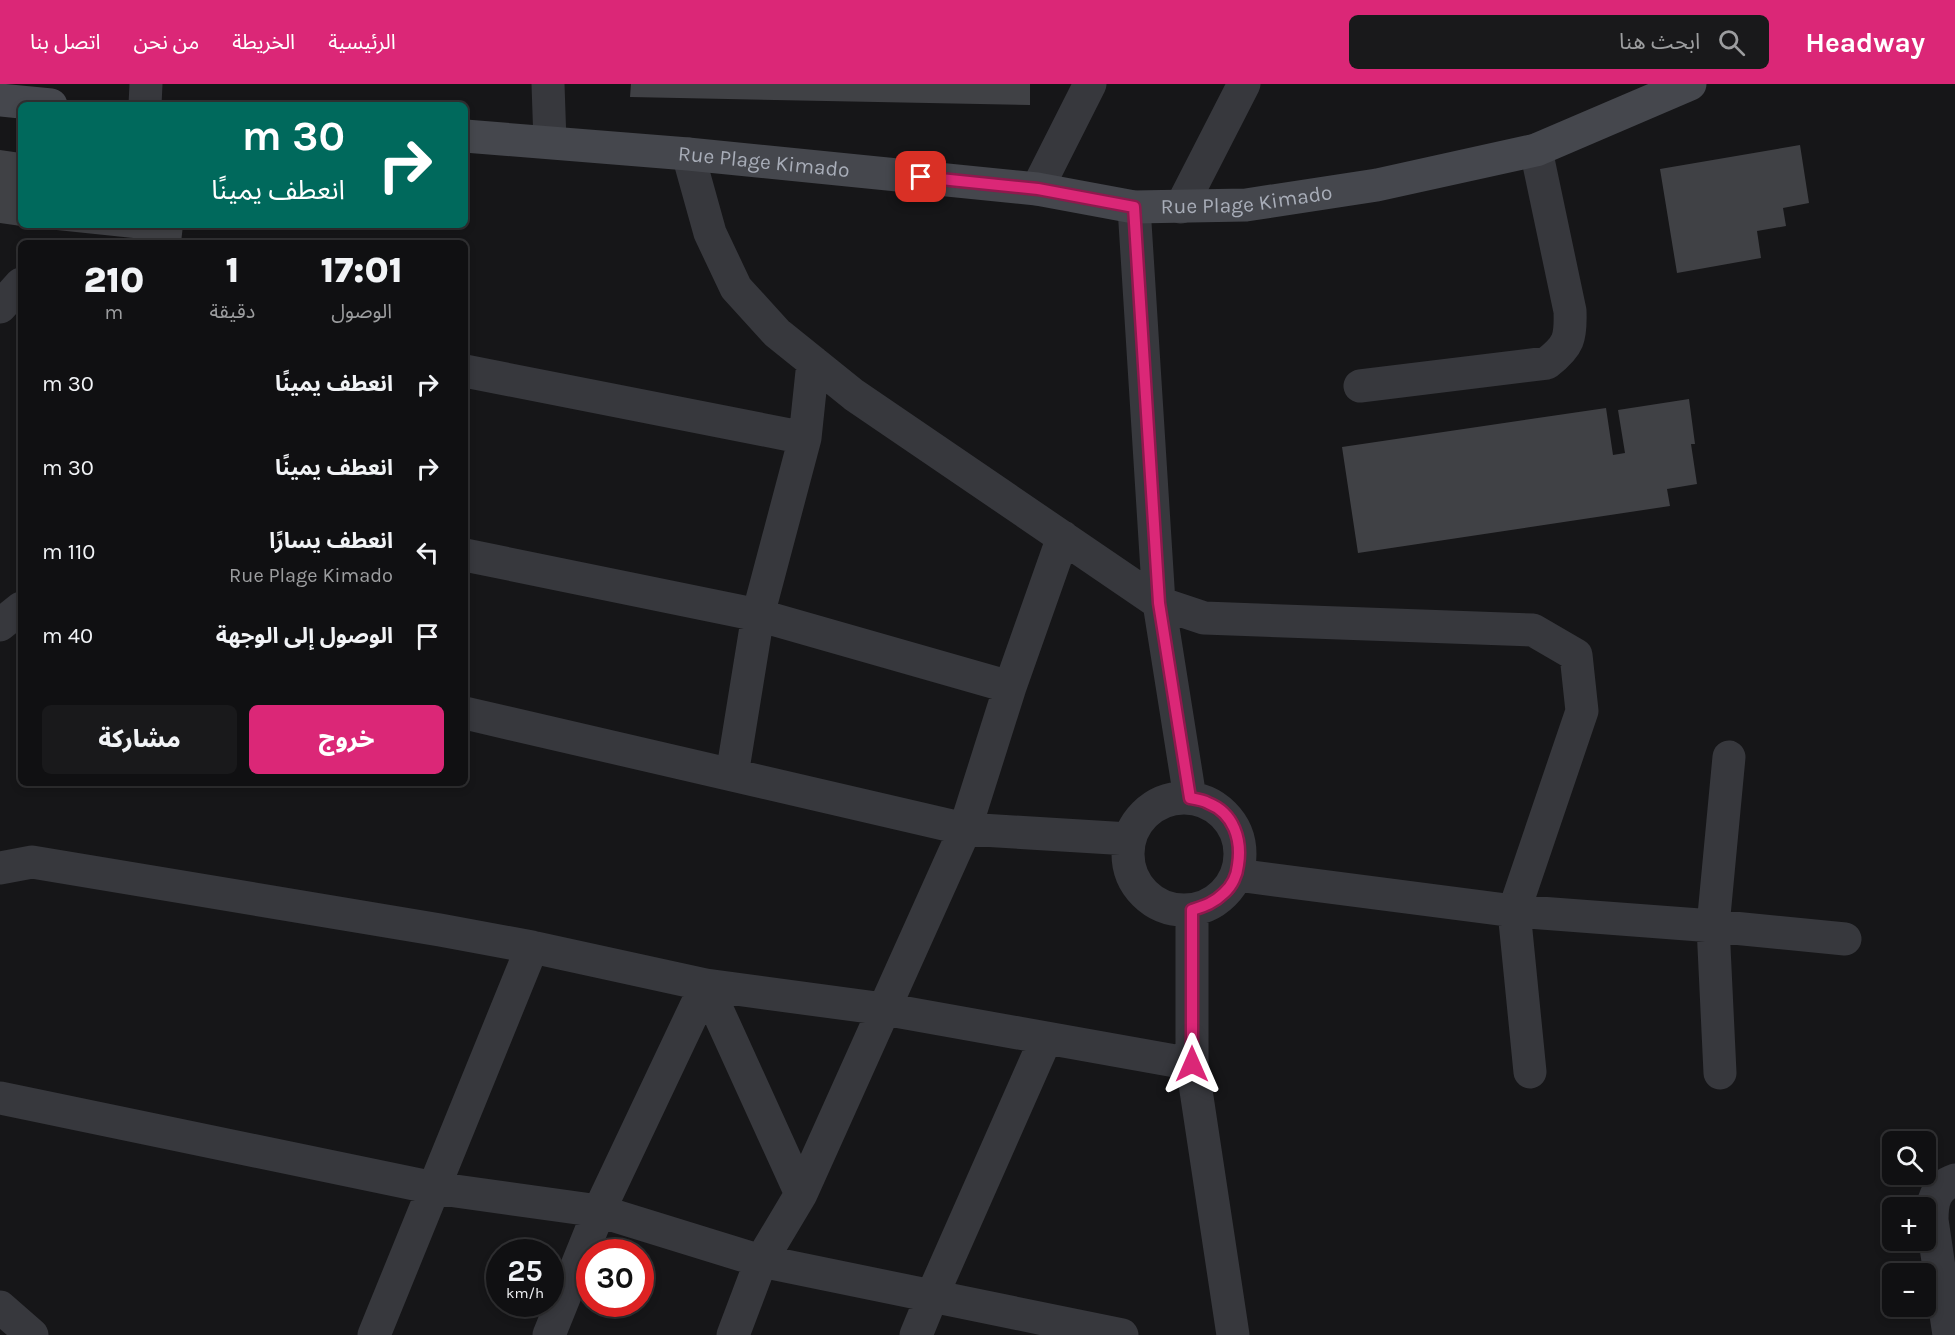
<!DOCTYPE html>
<html lang="ar">
<head>
<meta charset="utf-8">
<style>
	:root { --surface:#101012; --page:#19191b; --text:#f1f3f6; --muted:#9c9d9f; --line:#303032; --accent:#db2777 }
	body { margin:0; font-family:Karla,"Noto Sans Arabic",sans-serif; background:var(--page); color:var(--text); direction:rtl; height:100vh; display:flex; flex-direction:column; font-size:22px; white-space:nowrap }
	* { box-sizing:border-box; margin:0 }
	p { font-size:20px; color:var(--muted) }
	.icon { flex:none; width:33px; height:33px; fill:none; stroke:currentColor; stroke-width:2; stroke-linecap:round; stroke-linejoin:round }
	.map { position:relative; flex:1; overflow:hidden; direction:ltr }
	.side { position:absolute; left:18px; top:156px; width:450px; height:546px; display:flex; flex-direction:column; background:var(--surface); border-radius:9px; box-shadow:0 3px 9px #0003,0 0 0 2px var(--line); direction:rtl }
	.side>* { flex:none }
	.banner { position:absolute; left:18px; top:18px; width:450px; height:126px; border-radius:9px; box-shadow:0 3px 9px #0003,0 0 0 2px var(--line); direction:rtl; background:#00695c; color:#fff; overflow:hidden }
	.tools { position:absolute; left:1882px; top:1047px; display:grid; gap:12px }
	.tools a { display:grid; place-items:center; width:54px; height:54px; border-radius:9px; background:var(--surface); box-shadow:0 3px 9px #0003,0 0 0 2px var(--line); font-size:30px }
	.speed { position:absolute; left:486px; top:1155px; display:flex; gap:12px; font-size:30px; font-weight:700; text-align:center }
	.speed>* { display:grid; place-content:center; width:78px; height:78px; border-radius:50%; background:var(--surface); box-shadow:0 3px 9px #0003,0 0 0 2px var(--line); line-height:1 }
	.speed small { font-size:15px; font-weight:400 }
	.speed .limit { border:9px solid #d22; background:#fff; color:#111 }
	.pin { position:absolute; display:grid; place-items:center; width:51px; height:51px; color:#fff; margin:-26px; border-radius:12px; box-shadow:0 3px 9px #0006 }
	.me { position:absolute; width:66px; margin:-33px; rotate:0deg; stroke-linejoin:round; filter:drop-shadow(0 0 4px #0008) }
	.turn { display:flex; align-items:center; gap:21px; height:126px; padding:0 24px; font-size:27px }
	.turn .icon { width:78px; height:78px; stroke-width:2.5 }
	.turn b { display:block; font-size:42px; line-height:51px }
	.eta { display:flex; justify-content:space-evenly; align-items:center; height:102px; text-align:center }
	.eta b { font-size:36px; font-weight:800; line-height:42px }
	.action { display:flex; gap:12px; margin-top:auto; padding:12px 24px }
	.action a { flex:1; height:69px; border-radius:9px; background:var(--accent); color:#fff; font-size:24px; font-weight:800; line-height:69px; text-align:center }
	.action a+a { background:var(--page); color:var(--text) }
	ul { padding:0; list-style:none }
	li { display:flex; align-items:center; gap:18px; height:84px; padding:0 24px }
	li div { flex:1 }
	li b { display:block; font-size:22px }
	li em { font-style:normal }
	header { display:flex; align-items:center; gap:36px; box-sizing:border-box; height:84px; padding:0 30px; background:var(--accent); color:#fff }
	header strong { font-size:28px }
	nav { display:flex; gap:33px; margin-inline-start:auto; font-size:21px }
	.search { width:420px; height:54px; background:var(--page); display:flex; align-items:center; gap:15px; box-sizing:border-box; padding:0 21px; border-radius:9px; color:var(--muted); font-size:22px }
	.map>svg:first-child { display:block }
</style>
</head>
<body>
<header>
<strong>Headway</strong>
<div class="search"><svg class="icon" aria-label="search" viewBox="0 0 24 24"><circle cx="10" cy="10" r="6"/><path d="M15 15l6 6"/></svg>ابحث هنا</div>
<nav><a>الرئيسية</a><a>الخريطة</a><a>من نحن</a><a>اتصل بنا</a></nav>
</header>
<div class="map">
<svg width="1955" height="1251" viewBox="0 0 1955 1251">
	<rect width="100%" height="100%" fill="#161618"/>
	<!-- building -->
	<path fill="#404145" d="M631,0H1030V21L630,13Z
		M1800,61L1809,119L1783,124L1786,142L1757,147L1761,174L1677,189L1660,85Z
		M0,66L21,69V142L0,139Z
		M28,141H183L181,159L28,143Z
		M1689,315L1695,360H1691L1697,400L1667,405L1670,422L1358,469L1342,363L1606,324L1613,371L1625,369L1618,326Z"/>
	<g fill="none" stroke-linecap="round" stroke-linejoin="round">
		<!-- street -->
		<path stroke="#37383d" stroke-width="33" d="M548,0L550,58
			M145,21L146,0
			M688,70L710,149L736,204L777,249L854,311L1159,519L1204,534L1533,546L1576,571L1582,627L1514,827L1530,988
			M1037,105L1090,0
			M1134,123L1159,519L1190,714
			M1181,123L1244,0
			M0,223L21,200
			M465,287L805,354
			M1360,302L1547,279C1569,262 1571,254 1570,227L1536,66
			M465,471L758,531L1010,603
			M0,541L21,524
			M465,629L965,745L1129,755
			M732,691L758,531L805,354L813,278
			M1128 770a56 56 0 1 1 112 0a56 56 0 1 1-112 0Z
			M0,784L32,778L440,846L532,863L706,901L884,925L1192,980
			M1237,791L1514,827L1713,842L1845,855
			M1192,826V980L1233,1251
			M706,901L801,1110
			M1720,989L1713,842L1729,673
			M0,1014L434,1104L599,1127L761,1177L1122,1251
			M0,1223L32,1251
			M374,1251L532,863
			M549,1251L599,1127L706,901
			M733,1251L761,1177L801,1110L965,745L1010,603L1063,453
			M916,1251L932,1212L1046,954
			M1949,1251L1932,1136C1932,1117 1935,1103 1955,1096"/>
		<!-- secondary -->
		<g stroke="#45474d" stroke-width="33">
			<path d="M0,16L51,21"/>
			<path id="s1" d="M465,52L688,70L1037,105L1134,123L1246,121L1377,101L1536,66L1690,0"/>
		</g>
	</g>
	<g fill="none" stroke-linecap="round" stroke-linejoin="round">
		<defs>
			<path id="route" d="M921,93L1038,105L1134,123L1159,519L1190,714C1196,715 1203,716 1208,719C1234,729 1242,756 1238,781C1237,791 1232,802 1224,809C1214,819 1204,822 1192,826V980"/>
		</defs>
		<!-- route casing -->
		<use href="#route" stroke="#8e194d" stroke-width="15"/>
		<!-- route -->
		<use href="#route" stroke="#db2777" stroke-width="10"/>
	</g>
	<g text-anchor="middle" dominant-baseline="central" stroke-width="6" stroke-linejoin="round" paint-order="stroke">
		<!-- street labels -->
		<g font-size="21" fill="#a8adb8" stroke="#111113">
			<text stroke="none"><textPath href="#s1" startOffset="300">Rue Plage Kimado</textPath></text>
			<text stroke="none"><textPath href="#s1" startOffset="786">Rue Plage Kimado</textPath></text>
		</g>
	</g>
</svg>
<div class="tools">
<a><svg class="icon" aria-label="search" viewBox="0 0 24 24"><circle cx="10" cy="10" r="6"/><path d="M15 15l6 6"/></svg></a>
<a>+</a>
<a>−</a>
</div>
<div class="speed"><div>25<small>km/h</small></div><div class="limit">30</div></div>
<div class="pin" style="left:921px;top:93px;background:#d93025"><svg class="icon" aria-label="arrive" viewBox="0 0 24 24"><path d="M6 21V4h12l-3 4 3 4H6"/></svg></div>
<svg class="me" style="left:1192px;top:980px" viewBox="-20 -20 40 40"><path d="M0-17L14 15 0 8-14 15z" fill="#db2777" stroke="#fff" stroke-width="4"/></svg>
<div class="banner">
<div class="turn"><svg class="icon" aria-label="right" viewBox="0 0 24 24"><path d="M7 20v-9h11M14 6l5 5-5 5"/></svg><div><b>30 m</b>انعطف يمينًا</div></div>
</div>
<section class="side">
<div class="eta">
<div><b>17:01</b><p>الوصول</p></div>
<div><b>1</b><p>دقيقة</p></div>
<div><b>210</b><p>m</p></div>
</div>
<ul>
<li><svg class="icon" aria-label="right" viewBox="0 0 24 24"><path d="M7 20v-9h11M14 6l5 5-5 5"/></svg><div><b>انعطف يمينًا</b></div><em>30 m</em></li>
<li><svg class="icon" aria-label="right" viewBox="0 0 24 24"><path d="M7 20v-9h11M14 6l5 5-5 5"/></svg><div><b>انعطف يمينًا</b></div><em>30 m</em></li>
<li><svg class="icon" aria-label="left" viewBox="0 0 24 24"><path d="M17 20v-9H6M10 6l-5 5 5 5"/></svg><div><b>انعطف يسارًا</b><p>Rue Plage Kimado</p></div><em>110 m</em></li>
<li><svg class="icon" aria-label="arrive" viewBox="0 0 24 24"><path d="M6 21V4h12l-3 4 3 4H6"/></svg><div><b>الوصول إلى الوجهة</b></div><em>40 m</em></li>
</ul>
<div class="action"><a>خروج</a><a>مشاركة</a></div>
</section>
</div>
</body>
</html>
